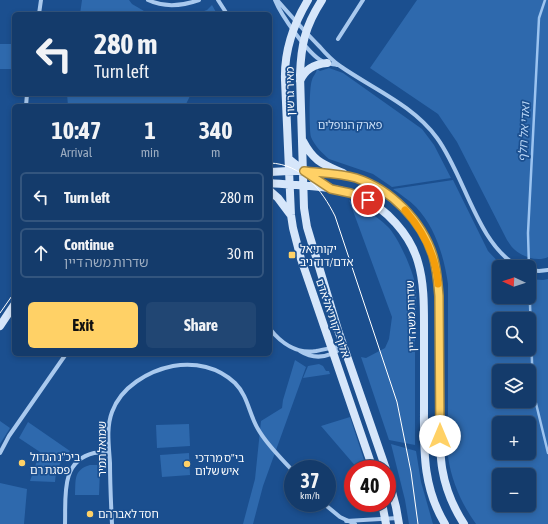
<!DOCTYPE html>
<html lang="en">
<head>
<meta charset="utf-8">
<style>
	:root { --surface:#143b6b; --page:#214673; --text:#f1f3f6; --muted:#9dadc1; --line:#33557e; --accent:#ffd166 }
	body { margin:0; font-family:"Asap Condensed","Noto Sans Hebrew",sans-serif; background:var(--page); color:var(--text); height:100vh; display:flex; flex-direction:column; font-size:15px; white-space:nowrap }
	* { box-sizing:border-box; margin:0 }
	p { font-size:13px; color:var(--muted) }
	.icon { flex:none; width:22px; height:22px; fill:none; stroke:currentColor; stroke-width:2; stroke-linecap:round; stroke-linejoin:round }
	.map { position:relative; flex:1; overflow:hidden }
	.side { position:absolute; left:12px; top:104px; width:260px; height:252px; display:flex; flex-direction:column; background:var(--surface); border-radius:6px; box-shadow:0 2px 6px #0003,0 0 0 1px var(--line) }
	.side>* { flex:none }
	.top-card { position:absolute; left:12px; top:12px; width:260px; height:84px; border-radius:6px; box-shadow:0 2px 6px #0003,0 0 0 1px var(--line); background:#143b6b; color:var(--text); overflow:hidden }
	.needle { width:26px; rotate:273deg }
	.tools { position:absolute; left:492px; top:260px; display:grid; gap:8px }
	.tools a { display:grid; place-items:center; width:44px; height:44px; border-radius:6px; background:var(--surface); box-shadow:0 2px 6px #0003,0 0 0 1px var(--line); font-size:20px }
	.speed { position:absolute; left:284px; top:460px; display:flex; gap:8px; font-size:20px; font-weight:700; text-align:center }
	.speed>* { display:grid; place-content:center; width:52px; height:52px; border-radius:50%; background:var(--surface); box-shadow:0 2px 6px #0003,0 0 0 1px var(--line); line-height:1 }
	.speed small { font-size:10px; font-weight:400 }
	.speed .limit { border:6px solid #d22; background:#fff; color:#111 }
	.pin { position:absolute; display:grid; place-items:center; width:34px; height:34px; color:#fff; margin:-17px; border:2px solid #fff; border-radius:50%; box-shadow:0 1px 4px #0007 }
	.me { position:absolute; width:44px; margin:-22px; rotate:0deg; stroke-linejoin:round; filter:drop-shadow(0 0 3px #0008) }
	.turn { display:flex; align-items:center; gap:14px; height:84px; padding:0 16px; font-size:18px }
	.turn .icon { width:52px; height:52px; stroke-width:2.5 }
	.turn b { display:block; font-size:28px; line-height:34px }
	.eta { display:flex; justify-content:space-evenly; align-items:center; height:68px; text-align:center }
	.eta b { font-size:24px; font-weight:700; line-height:28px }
	.primary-button { display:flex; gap:8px; margin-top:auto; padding:8px 16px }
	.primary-button a { flex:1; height:46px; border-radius:6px; background:var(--accent); color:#111; font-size:16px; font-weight:700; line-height:46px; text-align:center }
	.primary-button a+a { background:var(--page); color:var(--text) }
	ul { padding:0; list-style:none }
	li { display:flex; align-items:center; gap:12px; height:50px; margin:0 8px 6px; padding:0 8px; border:2px solid var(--line); border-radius:6px }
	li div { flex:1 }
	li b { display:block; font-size:15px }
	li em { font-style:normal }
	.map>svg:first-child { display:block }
</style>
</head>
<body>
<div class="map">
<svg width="548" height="524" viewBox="0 0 548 524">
	<rect width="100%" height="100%" fill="#1b4f8f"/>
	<!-- green -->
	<path fill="#2e69ad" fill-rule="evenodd" d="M82,0H129L132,4L144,11L143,14H80Z
		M417,0H548V257C538,262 523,257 515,250C512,248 509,243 507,240L457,142L438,114L370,68Z
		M212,5L217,14H195L207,10Z
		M0,44H14V69H0Z
		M329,68L343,73L422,129L434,145L451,178L392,187L373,174L329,159C323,154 314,145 311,137C309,131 309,86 312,80C313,76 316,74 317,69L320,71Z
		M67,94L125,95L191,94L185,106H68Z
		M453,180L488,251L503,267H499V297H529V279L543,280L548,279V524H476C461,503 452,482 448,457V284C444,256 435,227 416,207C409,200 401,195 393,189ZM499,319H529V349H499ZM499,371H529V401H499ZM499,423H529V453H499ZM499,475H529V505H499Z
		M349,200C362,208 376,215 387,226C398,236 412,269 415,283C418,300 415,318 415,335C415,372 415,409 415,445L389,440L361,357L366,358L385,348L389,339L392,317Z
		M295,360L306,367L263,486L253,524H243L255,479L261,421L282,408L283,400Z
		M319,364L323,366L326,371H329L330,374L303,378L308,366Z
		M350,417L367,469H358L321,426Z
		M0,421L10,428L0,444Z
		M28,422L70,451C60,461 56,469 55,482L30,481L40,452L19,438Z
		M189,424L190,446L157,448L156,425Z
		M391,444L416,451L421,482L433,524H409L405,500Z
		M189,453L190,475L162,477L160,455Z
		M90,465H97L100,469L99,495H75C76,480 73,470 90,465Z
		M0,483L27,489L24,524H0Z"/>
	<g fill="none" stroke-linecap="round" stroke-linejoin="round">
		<!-- stream -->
		<path stroke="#9cc4f0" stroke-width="2.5" d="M529,267L528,233L539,18L545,0
			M529,270L530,295
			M530,304L533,391L548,453"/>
		<!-- street -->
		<path stroke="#a9c9ee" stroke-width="4" d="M148,0C165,8 182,6 199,0
			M218,0L227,14
			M275,0C281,15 308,54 322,61C326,64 332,64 337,65
			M277,0C291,16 305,32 320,47C326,54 333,61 340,66C373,89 413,105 437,138C465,176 477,244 519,267
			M39,14L41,0
			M338,39L363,0
			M26,106L27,94
			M529,270L539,271L548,270
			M270,329C281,343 297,354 316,351C326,349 333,347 343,347
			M300,351C316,361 330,357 343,347
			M0,453L9,436L66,354
			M323,503L340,517L355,524
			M346,521L398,518
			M65,524C66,497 60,461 94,453C99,452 104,453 109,453
			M112,524C111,504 110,483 110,463C109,446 106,428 112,412C121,387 148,371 173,366C195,362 218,367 235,383C248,396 249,414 258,429C267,445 281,458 293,471"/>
		<!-- secondary -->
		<path stroke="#d6e6fa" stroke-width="8" d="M308,0C293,25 284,50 285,80L291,215L293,228L301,259L373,469
			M322,0C305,26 301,45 300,75L304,208L307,227L338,330L386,469
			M300,81C305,69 314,64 327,63
			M303,141C314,162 323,164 343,173
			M289,159L304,171L329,187
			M270,172C298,170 328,170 355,178C391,188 422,221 433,257C437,269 438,283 439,296C439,328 440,361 440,394C440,444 435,479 464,524
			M270,183C299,186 332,185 359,196C386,208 410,234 418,262C424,282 424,304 424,325C424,352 424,379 424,407C424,449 422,486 445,524
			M270,191L278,198L290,214
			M0,326L14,305
			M387,473L396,507L399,524
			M382,503L386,524"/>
		<!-- tram -->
		<path stroke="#fff" stroke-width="1" d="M270,163C302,164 322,190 335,216L397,402L411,472L418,524
			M0,313L14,293"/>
	</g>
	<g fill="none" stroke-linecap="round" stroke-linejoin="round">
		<defs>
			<path id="route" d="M368,200L350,193L331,189L304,171C321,173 339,173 356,178C391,189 422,221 433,256C437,269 438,283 439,296L440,436"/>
		</defs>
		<!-- route casing -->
		<use href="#route" stroke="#a68842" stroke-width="10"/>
		<!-- route -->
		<use href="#route" stroke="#ffd166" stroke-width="7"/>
		<!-- slow -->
		<path stroke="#f59e0b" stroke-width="7" d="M405,210C424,232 436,255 438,284"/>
	</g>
	<!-- markers -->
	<g fill="#ffd166" stroke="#1b4f8f" stroke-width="1.5">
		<rect x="288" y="251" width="8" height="8" rx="2"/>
		<circle cx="22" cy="463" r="4"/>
		<circle cx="187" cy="464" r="4"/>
		<circle cx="90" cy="514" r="4"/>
	</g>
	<g text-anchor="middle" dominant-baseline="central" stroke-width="3.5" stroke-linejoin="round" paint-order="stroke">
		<!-- street labels -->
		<g font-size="11" fill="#fff" stroke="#1b4f8f">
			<text transform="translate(290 91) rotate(-91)">מאיר גרשון</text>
			<text transform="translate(411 316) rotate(-92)">שדרות משה דיין</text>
			<text transform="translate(333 318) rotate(71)">אלוף יקותיאל אדם</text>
			<text transform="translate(102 449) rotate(-90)">שמואל תמיר</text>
		</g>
		<!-- park labels -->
		<g font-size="11" fill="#cfe3fa" stroke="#1b4f8f">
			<text x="350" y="125">פארק הנופלים</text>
		</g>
		<!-- poi labels -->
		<g font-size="11" fill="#fff" stroke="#1b4f8f" text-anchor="start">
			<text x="300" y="249">יקותיאל<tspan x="300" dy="13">אדם/דוד ניב</tspan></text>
			<text x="30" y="457">ביכ"נ הגדול<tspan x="30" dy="13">פסגת רם</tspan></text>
			<text x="195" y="458">בי"ס מרדכי<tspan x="195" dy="13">איש שלום</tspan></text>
			<text x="98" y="514">חסד לאברהם</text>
		</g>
		<!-- water labels -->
		<g font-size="12" font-style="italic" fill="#b5d3f5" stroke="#1b4f8f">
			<text transform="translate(524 132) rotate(-87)">ואדי אל חלף</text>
		</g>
	</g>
</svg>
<div class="tools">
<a><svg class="needle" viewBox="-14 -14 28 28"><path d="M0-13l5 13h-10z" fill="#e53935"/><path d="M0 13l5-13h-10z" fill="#9dadc1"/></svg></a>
<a><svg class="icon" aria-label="search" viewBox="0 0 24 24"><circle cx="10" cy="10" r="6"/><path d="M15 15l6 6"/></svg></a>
<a><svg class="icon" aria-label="layers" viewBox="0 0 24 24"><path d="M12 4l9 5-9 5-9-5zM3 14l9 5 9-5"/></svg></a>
<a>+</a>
<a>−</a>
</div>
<div class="speed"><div>37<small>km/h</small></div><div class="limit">40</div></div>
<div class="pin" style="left:368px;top:200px;background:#d93025"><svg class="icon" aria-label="arrive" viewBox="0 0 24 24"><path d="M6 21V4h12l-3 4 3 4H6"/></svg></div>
<svg class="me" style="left:440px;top:436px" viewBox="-20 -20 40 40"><circle r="19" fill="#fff"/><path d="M0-13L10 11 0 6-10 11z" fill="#ffd166"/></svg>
<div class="top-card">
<div class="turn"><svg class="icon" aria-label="left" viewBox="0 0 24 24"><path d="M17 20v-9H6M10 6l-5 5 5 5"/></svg><div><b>280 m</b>Turn left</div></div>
</div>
<section class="side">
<div class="eta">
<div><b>10:47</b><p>Arrival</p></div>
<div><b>1</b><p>min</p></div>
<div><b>340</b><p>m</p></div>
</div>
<ul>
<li><svg class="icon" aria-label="left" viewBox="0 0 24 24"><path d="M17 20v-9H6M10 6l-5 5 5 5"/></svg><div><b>Turn left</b></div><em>280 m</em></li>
<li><svg class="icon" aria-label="ahead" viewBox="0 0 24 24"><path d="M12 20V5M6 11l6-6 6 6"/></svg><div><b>Continue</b><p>שדרות משה דיין</p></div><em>30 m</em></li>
</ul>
<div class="primary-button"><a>Exit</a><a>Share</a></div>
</section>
</div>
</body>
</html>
